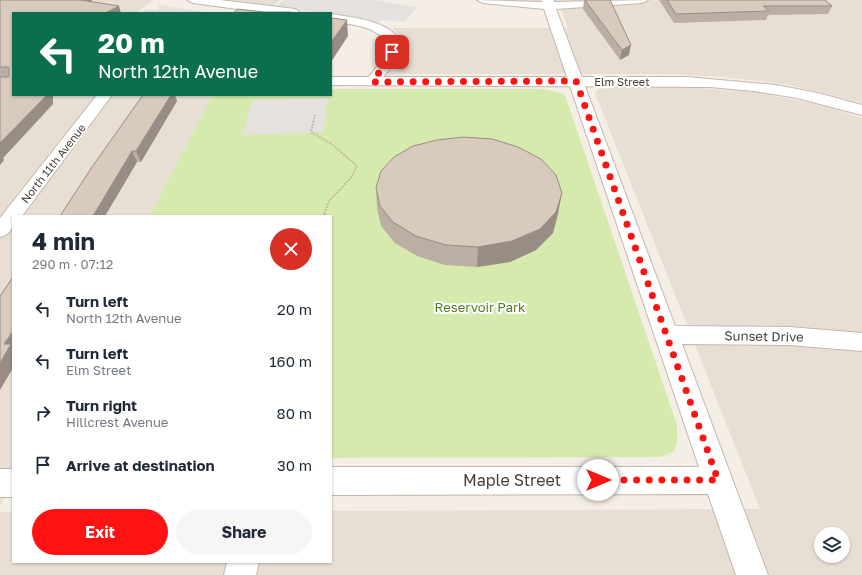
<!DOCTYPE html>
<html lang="en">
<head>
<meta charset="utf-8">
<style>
	:root { --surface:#fff; --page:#f6f6f7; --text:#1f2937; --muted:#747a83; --accent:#ff1312 }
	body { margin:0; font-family:"Golos Text",sans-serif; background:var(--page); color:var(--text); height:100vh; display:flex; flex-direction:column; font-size:15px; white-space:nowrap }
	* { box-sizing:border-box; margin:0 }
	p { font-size:13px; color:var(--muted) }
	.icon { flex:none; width:22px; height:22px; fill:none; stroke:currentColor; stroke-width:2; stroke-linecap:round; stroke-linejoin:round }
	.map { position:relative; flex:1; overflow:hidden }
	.drawer { position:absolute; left:12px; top:215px; width:320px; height:348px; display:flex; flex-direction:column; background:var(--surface); border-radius:0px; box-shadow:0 1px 3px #0004 }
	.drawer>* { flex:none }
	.top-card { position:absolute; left:12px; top:12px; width:320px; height:84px; border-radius:0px; box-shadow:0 1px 3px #0004; background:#0b6e4f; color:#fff; overflow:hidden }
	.fabs { position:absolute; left:814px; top:527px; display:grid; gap:8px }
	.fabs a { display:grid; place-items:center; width:36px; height:36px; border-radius:50%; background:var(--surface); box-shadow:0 1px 3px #0004; font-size:20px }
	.pin { position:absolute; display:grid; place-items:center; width:34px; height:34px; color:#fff; margin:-17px; border-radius:8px; box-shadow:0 2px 6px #0006 }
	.me { position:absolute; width:44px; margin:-22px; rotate:90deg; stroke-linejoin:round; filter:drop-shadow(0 0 3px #0008) }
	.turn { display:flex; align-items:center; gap:14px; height:84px; padding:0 20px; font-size:18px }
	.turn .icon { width:52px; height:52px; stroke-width:2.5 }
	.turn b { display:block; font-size:28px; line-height:34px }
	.round { display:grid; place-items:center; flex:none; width:42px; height:42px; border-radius:21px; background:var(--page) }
	.summary { display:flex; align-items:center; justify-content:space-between; height:68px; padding:0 20px }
	h1 { font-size:24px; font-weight:700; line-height:30px }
	.action { display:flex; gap:8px; margin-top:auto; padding:8px 20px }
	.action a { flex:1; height:46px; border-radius:24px; background:var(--accent); color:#fff; font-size:16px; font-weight:700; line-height:46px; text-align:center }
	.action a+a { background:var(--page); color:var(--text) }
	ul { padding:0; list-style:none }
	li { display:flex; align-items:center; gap:12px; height:52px; padding:0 20px }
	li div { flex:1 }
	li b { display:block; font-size:15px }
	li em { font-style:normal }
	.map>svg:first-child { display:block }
</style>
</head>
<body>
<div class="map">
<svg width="862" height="575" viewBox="0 0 862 575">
	<rect width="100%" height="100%" fill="#f4eee6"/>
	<!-- residential -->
	<path fill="#e8dfd4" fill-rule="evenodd" d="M0,0H153L136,13H13Z
		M211,0H280L271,8Z
		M508,0H862V103L816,91L784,84L723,77L670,74H413L399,72L396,69L405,51L406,43L404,39L392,28H568L558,2Z
		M614,88H697L756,92L824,106L862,118V575H0V512H13V562H331V511L760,509L595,93L598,89ZM821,534H843V556H821Z
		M0,89L13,95H212L150,216H13V480L0,506Z"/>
	<!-- green -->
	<path fill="#d7eaad" d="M331,89H542L558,92L565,95L677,425V445L673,452L661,457L331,458V216H150L212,95H331Z"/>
	<!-- parking -->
	<path fill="#e5e1de" d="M283,0H373L417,7L405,22L382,20L377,22L331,13L274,8Z
		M159,5L198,11L209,13H141L147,9L158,10Z
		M328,98L323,132L242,135L253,100Z"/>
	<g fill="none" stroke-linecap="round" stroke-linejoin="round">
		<defs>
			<path id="minor" d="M187,0H220L295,9L301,13H267L193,3Z
				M477,0L542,2L541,0H553L554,2L648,0L642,3L556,9L675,326L789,327L862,333V351L789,345L682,344L768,575H736L708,494L331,495V467H699L544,9L483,3Z
				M331,14C350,17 408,22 399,53C395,64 385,74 378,84H368L366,81C375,68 388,57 385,40C372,25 349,24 331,22Z
				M97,95H112L22,216H13C13,227 12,234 0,237V218Z
				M0,469H13V497H0Z
				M227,562H259L256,575H224Z"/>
			<path id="tertiary" d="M331,77H687L776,85L818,93L862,105V115L797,98L754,91L710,87L331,85Z"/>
		</defs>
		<!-- minor casing -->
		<use href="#minor" stroke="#c3b7ab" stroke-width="2"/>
		<!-- tertiary casing -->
		<use href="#tertiary" stroke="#c3b7ab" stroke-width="2"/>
		<!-- path-far1 -->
		<path stroke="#c2ae99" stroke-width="2" stroke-dasharray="1.5 1.5" stroke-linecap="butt" d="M315,115L311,132L333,145L357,166L351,178L329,201L324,215"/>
		<!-- path -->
		<path stroke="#c2ae99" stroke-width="2.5" stroke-dasharray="2 2" stroke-linecap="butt" d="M324,216L325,214"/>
		<!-- minor -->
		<use href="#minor" fill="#fff" fill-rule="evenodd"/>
		<!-- tertiary -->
		<use href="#tertiary" fill="#fff" fill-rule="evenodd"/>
	</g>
	<!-- wall -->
	<path fill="#bbaea3" d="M0,0H92L91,2L13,13V95H53V104L3,158L4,160L0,165Z
		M584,0H610L629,55L620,60L583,9Z
		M659,0H825L832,6L828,14L768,15L766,20L674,23Z
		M171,95H175L177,101L141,162H137L105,216H60Z
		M376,188L558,214L553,233L536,250L510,262L477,267L445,265L417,256L395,243L381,226L377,208Z"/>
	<!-- shaded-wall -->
	<path fill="#988d85" d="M82,0H92L85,9Z
		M119,6L121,13H105Z
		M347,20L348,36L331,62V42Z
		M631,45L629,55L620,60L622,50Z
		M47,95H53V104L3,158L4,160L0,165V143Z
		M171,95H175L177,101L141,162L136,151Z
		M132,151L137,162L105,216H93Z
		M562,193L558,214L553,233L536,250L510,262L477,267L478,247Z
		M13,331V368L0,390V363L4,344Z"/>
	<!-- building -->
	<path fill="#d9cabe" stroke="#988d85" d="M0,0H82H81L119,6L105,13H13V95H47L0,143V77H9V67H0Z
		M585,0H610L631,45L622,50Z
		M667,0H825L832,6H763L769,11L676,14Z
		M237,9L264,12H290L295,13H234Z
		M331,18L347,20L331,42Z
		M143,95H171L136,151H132L93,216H60L92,167Z
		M463,137L492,139L518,147L541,159L556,175L562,193L556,212L540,229L512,241L478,247L446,245L416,236L393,222L380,206L376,188L381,171L394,157L413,146L437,140Z
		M13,277V331L4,344H11L0,363V296Z"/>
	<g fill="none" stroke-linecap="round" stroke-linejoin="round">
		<!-- route -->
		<path stroke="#ff1312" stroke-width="7" stroke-dasharray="0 12.6" d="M392,52L373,82L576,81L718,480H598"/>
	</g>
	<g text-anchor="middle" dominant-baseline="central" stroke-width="4" stroke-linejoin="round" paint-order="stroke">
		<!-- far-street labels -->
		<g font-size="11" fill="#473d35" stroke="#fff">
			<text x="622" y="81">Elm Street</text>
			<text transform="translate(53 163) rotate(-52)">North 11th Avenue</text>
		</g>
		<!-- park labels -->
		<g font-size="13" fill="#537b26" stroke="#fff">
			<text x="480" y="307">Reservoir Park</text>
		</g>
		<!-- street labels -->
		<g font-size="13" fill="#473d35" stroke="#fff">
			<text transform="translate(764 336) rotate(1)">Sunset Drive</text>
		</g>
		<!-- near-street labels -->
		<g font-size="16" fill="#473d35" stroke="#fff">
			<text x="512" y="480">Maple Street</text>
		</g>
	</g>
</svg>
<div class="fabs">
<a><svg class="icon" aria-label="layers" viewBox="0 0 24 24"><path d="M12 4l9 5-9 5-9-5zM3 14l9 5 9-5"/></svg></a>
</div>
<div class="pin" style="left:392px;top:52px;background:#d93025"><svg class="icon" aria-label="arrive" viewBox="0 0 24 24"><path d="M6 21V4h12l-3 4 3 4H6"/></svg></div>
<svg class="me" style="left:598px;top:480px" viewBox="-20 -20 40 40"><circle r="19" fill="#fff"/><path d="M0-13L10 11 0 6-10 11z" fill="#ff1312"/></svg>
<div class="top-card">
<div class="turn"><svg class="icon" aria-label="left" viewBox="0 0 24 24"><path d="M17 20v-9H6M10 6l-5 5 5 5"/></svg><div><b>20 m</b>North 12th Avenue</div></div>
</div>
<section class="drawer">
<div class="summary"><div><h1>4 min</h1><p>290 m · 07:12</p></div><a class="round" style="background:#d93025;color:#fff"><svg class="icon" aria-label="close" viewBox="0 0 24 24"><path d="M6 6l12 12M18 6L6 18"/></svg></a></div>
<ul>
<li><svg class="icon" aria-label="left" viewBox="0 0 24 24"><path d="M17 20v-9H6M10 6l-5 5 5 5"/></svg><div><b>Turn left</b><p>North 12th Avenue</p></div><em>20 m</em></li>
<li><svg class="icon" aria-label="left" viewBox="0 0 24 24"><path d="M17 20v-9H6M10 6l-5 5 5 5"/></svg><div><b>Turn left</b><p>Elm Street</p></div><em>160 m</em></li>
<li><svg class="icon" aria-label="right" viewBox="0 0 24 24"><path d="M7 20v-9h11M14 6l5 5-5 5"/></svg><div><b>Turn right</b><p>Hillcrest Avenue</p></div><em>80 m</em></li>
<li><svg class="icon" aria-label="arrive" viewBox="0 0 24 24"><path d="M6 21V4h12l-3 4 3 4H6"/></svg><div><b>Arrive at destination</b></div><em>30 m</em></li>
</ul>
<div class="action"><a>Exit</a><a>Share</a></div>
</section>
</div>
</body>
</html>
